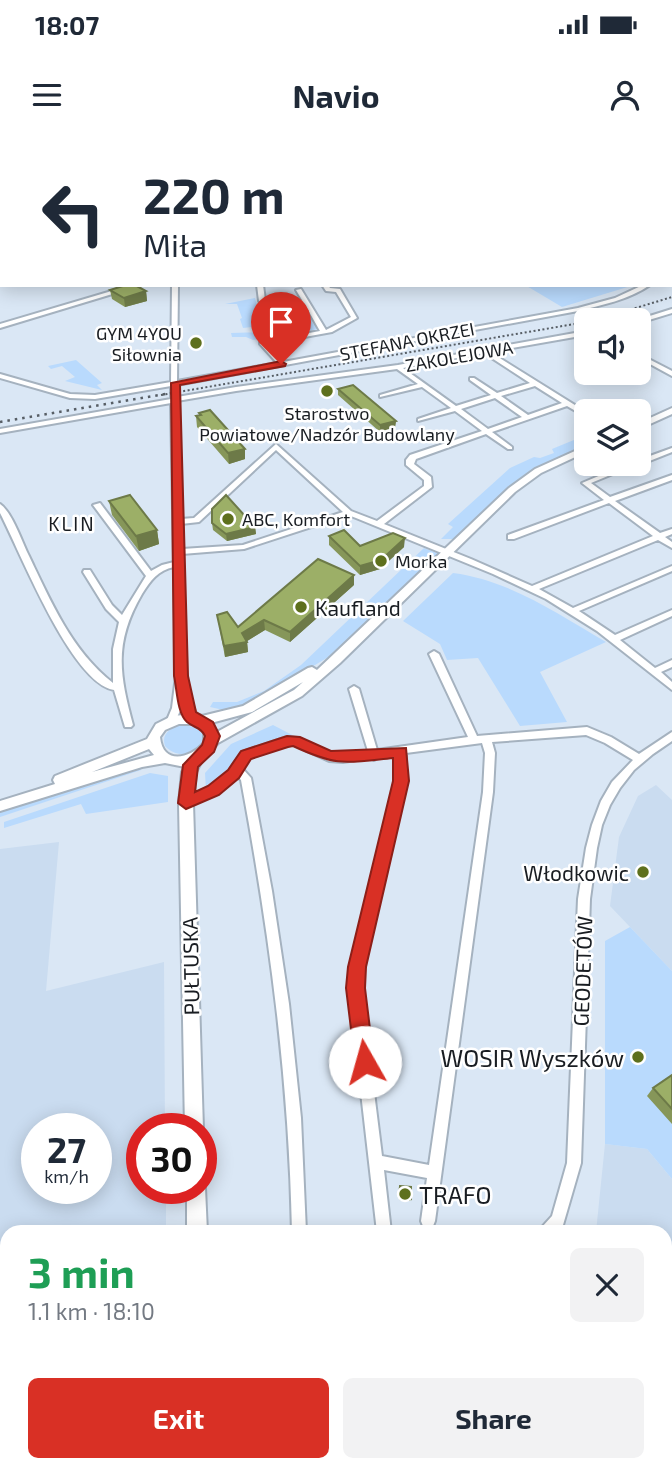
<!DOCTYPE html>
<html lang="en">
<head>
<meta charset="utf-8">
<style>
	:root { --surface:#fff; --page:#f2f2f3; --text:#1f2937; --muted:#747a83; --accent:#d93025 }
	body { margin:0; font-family:"Exo 2",sans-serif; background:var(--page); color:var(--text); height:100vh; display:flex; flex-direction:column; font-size:26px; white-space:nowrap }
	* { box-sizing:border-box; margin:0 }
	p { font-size:23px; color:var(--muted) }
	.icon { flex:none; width:38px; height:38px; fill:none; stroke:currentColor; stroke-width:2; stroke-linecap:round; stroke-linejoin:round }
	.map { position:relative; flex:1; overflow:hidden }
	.sheet { position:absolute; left:0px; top:1085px; width:672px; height:247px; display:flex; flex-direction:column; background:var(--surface); border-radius:21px 21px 0 0; box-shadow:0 4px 18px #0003 }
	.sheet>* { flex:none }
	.hud { position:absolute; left:0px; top:0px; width:672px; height:147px; box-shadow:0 4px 18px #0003; background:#fff; color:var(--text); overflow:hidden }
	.tools { position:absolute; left:574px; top:168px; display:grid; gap:14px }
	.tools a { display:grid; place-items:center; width:77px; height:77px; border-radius:10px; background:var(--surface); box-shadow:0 4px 18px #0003; font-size:35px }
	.speed { position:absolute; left:21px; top:973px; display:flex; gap:14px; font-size:35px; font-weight:700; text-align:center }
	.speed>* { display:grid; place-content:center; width:91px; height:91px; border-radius:50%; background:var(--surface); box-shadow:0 4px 18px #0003; line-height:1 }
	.speed small { font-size:18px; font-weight:400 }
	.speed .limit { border:10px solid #d22; background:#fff; color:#111 }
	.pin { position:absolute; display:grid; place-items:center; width:60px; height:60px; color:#fff; margin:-72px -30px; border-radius:50% 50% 50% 0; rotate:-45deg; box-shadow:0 0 7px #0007 }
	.pin .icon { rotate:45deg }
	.me { position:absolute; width:77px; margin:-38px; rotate:353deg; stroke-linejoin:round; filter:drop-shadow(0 0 5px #0008) }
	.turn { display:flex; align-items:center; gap:24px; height:147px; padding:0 28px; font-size:32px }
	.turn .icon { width:91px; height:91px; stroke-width:2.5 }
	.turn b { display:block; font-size:49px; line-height:60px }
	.round { display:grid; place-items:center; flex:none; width:74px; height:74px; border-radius:10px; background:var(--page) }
	.overview { display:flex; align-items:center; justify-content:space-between; height:119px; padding:0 28px }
	h1 { font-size:42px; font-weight:700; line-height:52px; color:#1e9e55 }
	.button { display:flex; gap:14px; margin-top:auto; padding:14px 28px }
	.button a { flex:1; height:80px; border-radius:10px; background:var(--accent); color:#fff; font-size:28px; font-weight:700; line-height:80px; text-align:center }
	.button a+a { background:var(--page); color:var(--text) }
	.status { display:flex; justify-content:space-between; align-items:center; height:49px; padding:0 35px; background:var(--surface); direction:ltr }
	.status svg { height:19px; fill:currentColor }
	header { display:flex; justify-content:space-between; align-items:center; height:91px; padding:0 28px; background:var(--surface); font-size:32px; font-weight:700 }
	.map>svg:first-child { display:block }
</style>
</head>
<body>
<div class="status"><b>18:07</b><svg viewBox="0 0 49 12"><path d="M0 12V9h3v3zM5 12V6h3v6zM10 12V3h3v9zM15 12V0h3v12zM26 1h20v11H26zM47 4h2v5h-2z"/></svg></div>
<header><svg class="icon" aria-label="menu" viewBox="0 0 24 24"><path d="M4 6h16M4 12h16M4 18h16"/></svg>Navio<svg class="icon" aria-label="person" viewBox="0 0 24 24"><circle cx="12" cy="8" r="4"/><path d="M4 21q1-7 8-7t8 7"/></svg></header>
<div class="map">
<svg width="672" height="1331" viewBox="0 0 672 1331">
	<rect width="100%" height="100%" fill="#dae7f5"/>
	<!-- built -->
	<path fill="#cadcf0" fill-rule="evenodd" d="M656,645L672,660V831L610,766L619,697L638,656Z
		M59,702L46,851L164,822L165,989H142V1048H166V1092H7V1325H167V1331H0V709ZM37,989H96V1048H37Z
		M605,1004L647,1009L672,1039V1224L665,1214V1092H596Z"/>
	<!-- green -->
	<path fill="#b9dafd" d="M525,145H634L562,167Z
		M260,157L255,158L257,165L301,164L310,178H314L312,182L319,189L253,200L246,197H232L231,193L269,192L307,186L305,181L243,188L240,179L242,178L237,164H225Z
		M76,220L102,243L97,245L102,250L65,241L75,237L62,226L51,229L48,226Z
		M586,295V306L536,329L507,351L456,399H441L453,387L448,384L510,328L534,317L540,318L554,313L552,309Z
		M424,408L442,415L330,516L247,566L228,571L210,567L213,562H237L264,551L301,525Z
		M453,433C509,440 558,474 606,502L540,532L567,582L520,586L478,518L447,520L440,504L403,481Z
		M181,585L196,587L202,592L203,604C192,616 176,618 165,606C161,594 170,588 181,585Z
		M273,585L300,599L289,597L247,611L231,632L206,650L205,633L231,604Z
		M139,626L141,630L0,677V672Z
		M150,633L168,636V662L86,674L81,664L4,688V682Z
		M630,787L672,831V1039L647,1009L605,1004V801Z"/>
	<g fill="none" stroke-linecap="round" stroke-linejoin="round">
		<defs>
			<path id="minor" d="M0,10H2V12H0Z
				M0,22H2V24H0Z
				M670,28H672V30H670Z
				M0,40H2V42H0Z
				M670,47H672V49H670Z
				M0,57H2V59H0Z
				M670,71H672V73H670Z
				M670,96H672V99H670Z
				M0,135H2V139H0Z
				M132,145H142L0,188V184Z
				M172,145H178L177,241L277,223L260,204V202L320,191L304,163L264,164L259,161L257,145H263L265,160L267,161L302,160L296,150L301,149L326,190L351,177L336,152L326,151L322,145H328L330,148L340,149L357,178L332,192L266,204L283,222L578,168L615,158L643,145H650C628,160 602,165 578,171L177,245V257L236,247L398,225L586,191V195L490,212L586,272V277L567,266L492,292L512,307V309H508L486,294L416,319L414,324L431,337L432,347L384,384L471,419L532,446L653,396L609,363L514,399H508V395L604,360L582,343L627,324H637L591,343L610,357L672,335V340L615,361L660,393L672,389V394L665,397L672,402V408L658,400L539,449L573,468L672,426V431L579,471L615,495L672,470V476L620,500L655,528L672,520V527L661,532L672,542V550L597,491L546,459L493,434L356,378L348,375L244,409L182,414L185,542C191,550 191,566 198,578L193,581L190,580L182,566L175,582L172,583L167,580L172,568L176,536L174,427C158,430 150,441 142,454C114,502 119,533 133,585L131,587H125L114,550C71,543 20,411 0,373V364C12,372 22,402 29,416C51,462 72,511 113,543V509L119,482L106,469L83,432L84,430H90L112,465L122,475L146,436L93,365L100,363L151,431L162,425L174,422L171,263L0,293V289L171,259V246L95,259L70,258L0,238V234L70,254L95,255L171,242ZM484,213L530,243L497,253L474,238H470V240L491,255L456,266L403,228ZM397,229L418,244L380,255V257L422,247L451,268L418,279V281L455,271L482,291L410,315L406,320V325L424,340V346L377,381L351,371L276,304L194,378L181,379L177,261L236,251ZM535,246L562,263L528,275L501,256ZM495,258L522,277L488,289L461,269ZM276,310L343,372L243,405L182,409L181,384L199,382Z
				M672,169V173L639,183V180H637Z
				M639,214L672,231V236L639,218Z
				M672,308V312L642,324H637L639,320Z
				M434,511L439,514L477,596L587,587L611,597L639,614L672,592V601L653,614L634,630L620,648L610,665L602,685L597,708L590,759L581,1023L563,1085L557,1092H540L542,1087L552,1076L567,1023L578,759L586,708L592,685L601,661L612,642L633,620L605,603L586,595L492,602L495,613L493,652L435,1081L433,1086L428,1088L423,1086L421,1081L427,1038L384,1030L391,1092H377L349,848L351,827L396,641V614L379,617L374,620L370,618L343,622L329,621L294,605H287L250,618L242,628L251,638L272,751L289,864L301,978L306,1092H292C289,938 269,791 241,640L237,636L217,653L190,666H182L181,663L182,660L209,647L229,631L242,612L287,597L298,598L330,613L343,614L368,611L349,549L354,546L359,549L377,610L468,597L429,514ZM482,603L485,613L483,652L429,1025L382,1016L361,848L363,827L406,641V613Z
				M665,1257L672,1261V1283L665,1279Z"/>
			<path id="major" d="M670,99L672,100V104H670Z
				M672,268V274L639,289V283Z
				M586,306V312L541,333L515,352L340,523L302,556L218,603L201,622L196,632L193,663L203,989L201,993V989H185L179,663L182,632L185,627L165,623L142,627L0,671V661L55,644L53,640L55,636L147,599L156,584L172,576L196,574L202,576L243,566L308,528L312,527L317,530L509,348L535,329ZM303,542L294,550L217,592L211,583L252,572ZM179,584H193L204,591V603C190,618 163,626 160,597L165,590ZM149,609L154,615L92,632Z
				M201,1041L205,1048L207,1092H187V1048H201Z
				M192,1325H214V1331H192Z"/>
		</defs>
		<!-- minor casing -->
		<use href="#minor" stroke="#a5b2bf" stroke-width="4"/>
		<!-- major casing -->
		<use href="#major" stroke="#a5b2bf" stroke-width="4"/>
		<!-- minor -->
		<use href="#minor" fill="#fff" fill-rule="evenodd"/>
		<!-- major -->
		<use href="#major" fill="#fff" fill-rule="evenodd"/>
		<!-- rail-far1 -->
		<path stroke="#575e65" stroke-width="2" stroke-dasharray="2 2.5" stroke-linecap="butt" d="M596,180L672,157
			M161,255L586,182"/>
		<!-- rail -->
		<path stroke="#575e65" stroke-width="2.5" stroke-dasharray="2.5 5" stroke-linecap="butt" d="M0,282L171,253"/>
	</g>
	<!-- wall -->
	<path fill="#869659" d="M110,150L146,151L147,161L125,167L112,159Z
		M338,249L396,281L395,287L380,292L338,255Z
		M199,273L245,309V319L229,324L197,287L196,276L200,275Z
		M109,361L157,390L159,404L139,411L112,375Z
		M212,383L255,387L256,394L227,401L213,390Z
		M329,396L360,406L404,407L380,429L360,435L329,405Z
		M354,445L290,502L265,490L247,501L248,512L225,517L217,475L238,487Z
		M672,935V984L647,956L653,948Z
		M400,1046L411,1059L410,1061L399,1060Z
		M672,1106V1117L667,1110Z"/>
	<!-- shaded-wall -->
	<path fill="#6d7a48" d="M146,151L147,161L125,167L124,158Z
		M396,281L395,287L380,292V285Z
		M245,309V319L229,324L228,313Z
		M255,387L256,394L227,401L226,394Z
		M157,390L159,404L139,411L136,396Z
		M405,398L404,407L380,429L360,435V426Z
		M354,435V445L290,502V492Z
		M264,480L265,490L244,503L247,502L248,512L225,517L224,506L242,493Z"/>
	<!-- building -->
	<path fill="#9caf67" stroke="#6d7a48" stroke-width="2" d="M126,145H135L146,151L124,158L110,150Z
		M353,245L396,281L380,285L338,249Z
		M210,270L245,309L228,313L196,276L201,275L199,273Z
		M130,355L157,390L136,396L109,361Z
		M226,355L255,387L226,394L212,383V369Z
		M344,390L360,406L393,393L405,398L381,420L360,426L329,396Z
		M318,419L354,435L290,492L264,480L242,493L247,502L224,506L217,475L227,472L238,487Z
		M672,935V969L653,948Z
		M400,1046L411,1047V1059L399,1057Z"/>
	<!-- route -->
	<path fill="#d93025" stroke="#8d1f18" stroke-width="2" d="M281,221L286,224L285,226L180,245L188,536L196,572L213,582L220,596L214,612L198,627L195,652L208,646L228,630L241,611L287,596L300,597L331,611L406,608L409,641L366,827L365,848L374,922L372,929L365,932L358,929L355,922L346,848L348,827L393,641V618C346,623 338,627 293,606L288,607L251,619L239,638L219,655L186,669L178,663L183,625L202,605L205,596C201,587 194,588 187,582C177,573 177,549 174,536L171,243Z"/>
	<!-- markers -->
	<g fill="#5e701d" stroke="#fff" stroke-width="2.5">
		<circle cx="196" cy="203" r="7"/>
		<circle cx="327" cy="251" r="7"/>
		<circle cx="228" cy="379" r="7"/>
		<circle cx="381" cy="421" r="7"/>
		<circle cx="301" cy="467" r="7"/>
		<circle cx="643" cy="732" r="7"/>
		<circle cx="638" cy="917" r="7"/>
		<circle cx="405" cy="1054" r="7"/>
	</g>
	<g text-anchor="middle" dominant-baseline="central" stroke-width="5" stroke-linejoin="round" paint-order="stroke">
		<!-- far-poi labels -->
		<g font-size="18" fill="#191d22" stroke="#fff" text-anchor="start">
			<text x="182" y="193" text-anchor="end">GYM 4YOU<tspan x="182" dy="21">Siłownia</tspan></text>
			<text x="327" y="273" text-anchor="middle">Starostwo<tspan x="327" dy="21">Powiatowe/Nadzór Budowlany</tspan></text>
			<text x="242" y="379">ABC, Komfort</text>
			<text x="395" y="421">Morka</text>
		</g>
		<!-- far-street labels -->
		<g font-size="18" fill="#191d22" stroke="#fff">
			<text transform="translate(407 201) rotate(-11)">STEFANA OKRZEI</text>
			<text transform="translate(459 216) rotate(-10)">ZAKOLEJOWA</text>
		</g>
		<!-- far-neighbourhood labels -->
		<g font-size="19" letter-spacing="2" fill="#191d22" stroke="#fff">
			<text x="72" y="383">KLIN</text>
		</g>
		<!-- poi labels -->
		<g font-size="21" fill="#191d22" stroke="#fff" text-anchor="start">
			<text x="315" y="467">Kaufland</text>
			<text x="629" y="732" text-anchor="end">Włodkowic</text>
		</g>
		<!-- street labels -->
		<g font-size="21" fill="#191d22" stroke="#fff">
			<text transform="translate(190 826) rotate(-91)">PUŁTUSKA</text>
			<text transform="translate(582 831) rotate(-88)">GEODETÓW</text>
		</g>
		<!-- near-poi labels -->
		<g font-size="24" fill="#191d22" stroke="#fff" text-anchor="end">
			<text x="624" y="917">WOSIR Wyszków</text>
			<text x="419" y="1054" text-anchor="start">TRAFO</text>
		</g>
	</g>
</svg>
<div class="tools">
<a><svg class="icon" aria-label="sound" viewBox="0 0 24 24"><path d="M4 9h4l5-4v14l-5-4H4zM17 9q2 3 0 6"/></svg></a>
<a><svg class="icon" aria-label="layers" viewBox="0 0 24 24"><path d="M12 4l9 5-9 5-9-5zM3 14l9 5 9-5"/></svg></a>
</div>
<div class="speed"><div>27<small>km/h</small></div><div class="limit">30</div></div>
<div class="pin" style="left:281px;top:224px;background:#d93025"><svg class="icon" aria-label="arrive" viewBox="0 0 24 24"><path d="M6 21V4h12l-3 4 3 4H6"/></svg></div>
<svg class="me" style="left:365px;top:922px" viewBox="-20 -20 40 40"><circle r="19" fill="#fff"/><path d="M0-13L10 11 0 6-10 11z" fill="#d93025"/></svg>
<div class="hud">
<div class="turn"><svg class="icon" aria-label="left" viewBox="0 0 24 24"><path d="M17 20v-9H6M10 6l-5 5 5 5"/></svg><div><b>220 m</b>Miła</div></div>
</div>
<section class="sheet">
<div class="overview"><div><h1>3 min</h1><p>1.1 km · 18:10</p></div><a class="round"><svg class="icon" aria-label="close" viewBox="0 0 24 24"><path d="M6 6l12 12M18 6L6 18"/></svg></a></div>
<div class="button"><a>Exit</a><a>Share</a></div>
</section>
</div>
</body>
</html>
